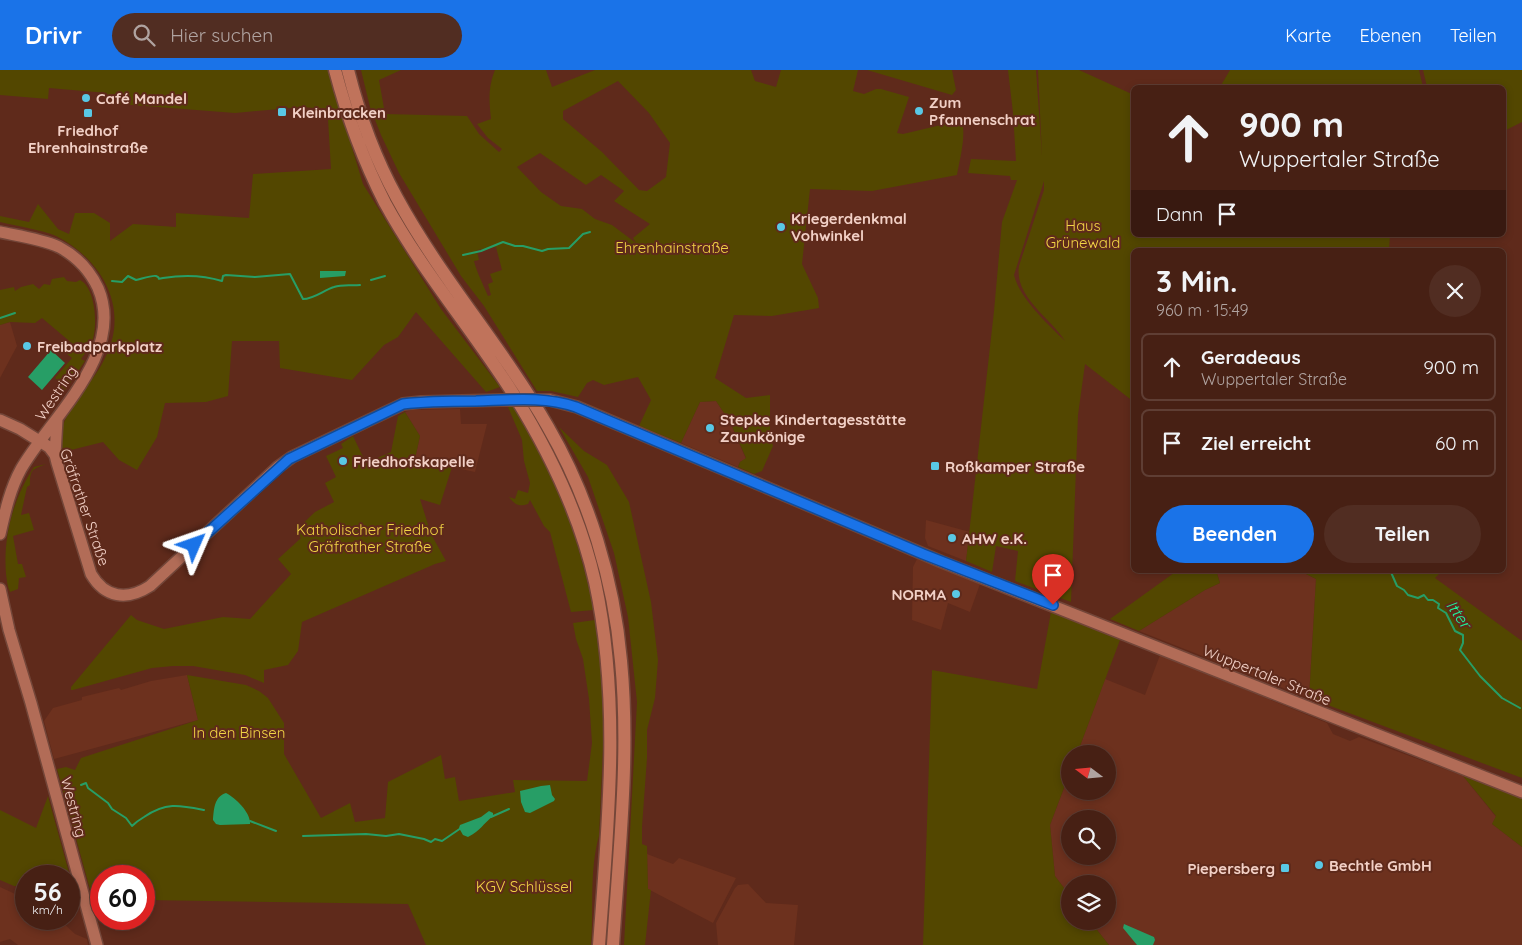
<!DOCTYPE html>
<html lang="de">
<head>
<meta charset="utf-8">
<style>
	:root { --surface:#472014; --page:#512d22; --text:#f1f3f6; --muted:#b0a3a0; --line:#5f3e34; --accent:#1a73e8 }
	body { margin:0; font-family:Quicksand,sans-serif; background:var(--page); color:var(--text); height:100vh; display:flex; flex-direction:column; font-size:19px; white-space:nowrap }
	* { box-sizing:border-box; margin:0 }
	p { font-size:16px; color:var(--muted) }
	.icon { flex:none; width:28px; height:28px; fill:none; stroke:currentColor; stroke-width:2; stroke-linecap:round; stroke-linejoin:round }
	.map { position:relative; flex:1; overflow:hidden }
	.drawer { position:absolute; left:1131px; top:178px; width:375px; height:325px; display:flex; flex-direction:column; background:var(--surface); border-radius:8px; box-shadow:0 2px 8px #0003,0 0 0 1px var(--line) }
	.drawer>* { flex:none }
	.banner { position:absolute; left:1131px; top:15px; width:375px; height:152px; border-radius:8px; box-shadow:0 2px 8px #0003,0 0 0 1px var(--line); background:#472014; color:var(--text); overflow:hidden }
	.needle { width:32px; rotate:286deg }
	.controls { position:absolute; left:1061px; top:675px; display:grid; gap:10px }
	.controls a { display:grid; place-items:center; width:55px; height:55px; border-radius:50%; background:var(--surface); box-shadow:0 2px 8px #0003,0 0 0 1px var(--line); font-size:25px }
	.speed { position:absolute; left:15px; top:795px; display:flex; gap:10px; font-size:25px; font-weight:700; text-align:center }
	.speed>* { display:grid; place-content:center; width:65px; height:65px; border-radius:50%; background:var(--surface); box-shadow:0 2px 8px #0003,0 0 0 1px var(--line); line-height:1 }
	.speed small { font-size:12px; font-weight:400 }
	.speed .limit { border:8px solid #d22; background:#fff; color:#111 }
	.pin { position:absolute; display:grid; place-items:center; width:42px; height:42px; color:#fff; margin:-51px -21px; border-radius:50% 50% 50% 0; rotate:-45deg; box-shadow:0 0 5px #0007 }
	.pin .icon { rotate:45deg }
	.me { position:absolute; width:55px; margin:-28px; rotate:47deg; stroke-linejoin:round; filter:drop-shadow(0 0 4px #0008) }
	.turn { display:flex; align-items:center; gap:18px; height:105px; padding:0 25px; font-size:22px }
	.turn .icon { width:65px; height:65px; stroke-width:2.5 }
	.turn b { display:block; font-size:35px; line-height:42px }
	.then { display:flex; align-items:center; height:48px; padding:0 25px; background:#0003; gap:10px; font-size:19px }
	.round { display:grid; place-items:center; flex:none; width:52px; height:52px; border-radius:26px; background:var(--page) }
	.headline { display:flex; align-items:center; justify-content:space-between; height:85px; padding:0 25px }
	h1 { font-size:30px; font-weight:800; line-height:38px }
	.cta { display:flex; gap:10px; margin-top:auto; padding:10px 25px }
	.cta a { flex:1; height:58px; border-radius:30px; background:var(--accent); color:#fff; font-size:20px; font-weight:800; line-height:58px; text-align:center }
	.cta a+a { background:var(--page); color:var(--text) }
	ul { padding:0; list-style:none }
	li { display:flex; align-items:center; gap:15px; height:68px; margin:0 10px 8px; padding:0 15px; border:2px solid var(--line); border-radius:8px }
	li div { flex:1 }
	li b { display:block; font-size:19px }
	li em { font-style:normal }
	header { display:flex; align-items:center; gap:30px; box-sizing:border-box; height:70px; padding:0 25px; background:var(--accent); color:#fff }
	header strong { font-size:24px }
	nav { display:flex; gap:28px; margin-inline-start:auto; font-size:18px }
	.search { width:350px; height:45px; background:var(--page); display:flex; align-items:center; gap:12px; box-sizing:border-box; padding:0 18px; border-radius:28px; color:var(--muted); font-size:19px }
	.map>svg:first-child { display:block }
</style>
</head>
<body>
<header>
<strong>Drivr</strong>
<div class="search"><svg class="icon" aria-label="search" viewBox="0 0 24 24"><circle cx="10" cy="10" r="6"/><path d="M15 15l6 6"/></svg>Hier suchen</div>
<nav><a>Karte</a><a>Ebenen</a><a>Teilen</a></nav>
</header>
<div class="map">
<svg width="1522" height="875" viewBox="0 0 1522 875">
	<rect width="100%" height="100%" fill="#5f2a1b"/>
	<!-- built -->
	<path fill="#6d311e" fill-rule="evenodd" d="M10,252L17,276L0,308V255Z
		M716,331L730,352L746,389L740,392L738,397L681,373L700,332Z
		M460,339L461,354H487L475,402L415,389L420,366L405,342L412,340Z
		M926,450L970,462L966,491L928,476L925,468Z
		M917,489L980,514L970,542L948,533L941,560L912,550L913,497Z
		M1216,500H1298L1316,509L1309,628L1139,561L1205,520L1220,513Z
		M1160,585L1327,653L1333,664L1350,671L1359,667L1463,706L1496,747L1492,754L1522,777V875H1109L1090,851H1108V814H1070V826L1055,806L1050,755L1070,702V721H1108V684H1077L1105,609L1145,625ZM1070,749H1108V786H1070Z
		M187,605L198,650L54,689L44,651L53,638L82,630V627L119,618L121,620L151,611Z
		M647,784L673,794L679,788L736,808L713,853L648,819Z
		M748,814L766,833L798,835L794,875H718L716,853L735,818L738,815Z
		M0,817L26,829V849H59L75,864L87,869L88,875H18L10,869L0,872Z"/>
	<!-- green -->
	<path fill="#534700" fill-rule="evenodd" d="M0,0H328L340,40L302,37L235,43L106,33L107,23L49,18L48,29L0,25Z
		M361,0H401L379,10L385,44L467,46L479,64L499,82L502,79L488,68L477,54L491,49C489,31 488,17 495,0H546L552,17L595,0H751L755,11L776,17L781,0H858L853,21L864,24L876,19H881L909,27L897,63L903,64L962,50C966,68 960,87 957,105L872,121L810,119L802,194L818,228L819,238L772,246L734,245L715,308L746,328L770,325V364L773,376L762,401L754,404L738,397L740,392L746,388L730,352L716,331L700,332L681,373L639,356L651,330L638,307L604,315L593,310L587,313L578,327L551,321H537L484,236L461,206L399,103L381,65L370,37ZM618,11L649,43L670,73L666,107L647,121L639,120L602,82L563,49V41ZM540,83L586,115L601,105L624,121L614,131L650,154L633,168L636,173L612,155L595,149L582,139L561,136L541,122L517,97ZM496,177L502,200L490,204L493,212L488,214L491,225L488,226C483,214 477,203 474,191L479,190L477,180Z
		M867,0H952L956,20L952,25Z
		M1008,0H1036L1042,86L1038,0H1079L1134,25V165H1390L1389,180H1134V332L1085,294L1078,345L1071,532L1015,511L1018,481L996,476L992,502L966,491L994,241L1002,152L1017,110H1011L1010,106L968,103L971,89L1016,91L1013,43ZM1044,111V120L1019,196C1014,227 1051,248 1065,271C1048,254 1020,229 1014,205Z
		M1230,0H1419L1423,17H1220Z
		M1423,0H1522V52L1504,61V18L1427,17Z
		M343,48L363,114L441,239L500,317L486,322L416,242L398,267L384,275L352,310L280,298L279,271H232L228,326L206,332L165,333L157,367L137,400L119,390L103,372L63,382C62,374 61,366 62,359C67,338 94,311 104,290C131,240 103,190 56,166C42,160 16,156 0,152V146L29,152L38,134L58,159L69,164L75,143H94L110,153V171L133,154L176,157V143L249,148L253,104L331,99L328,49Z
		M64,207L67,211L76,212L80,210C96,218 98,257 92,272C90,278 85,283 81,289L85,291L60,328L57,322L62,315L60,312L55,308L72,288L67,284L74,275L42,248L35,253L10,252L0,255V220L14,217L15,221L21,217L33,214L39,219L44,214L50,215L52,209Z
		M513,336C534,372 554,408 568,447C579,477 587,509 594,540L571,542L550,462L544,456L530,430L528,434C519,437 515,435 509,427L515,429L518,420L528,423L530,413L524,391L522,370L508,337Z
		M405,342L420,366L415,389L452,397L440,435L420,429L431,464L446,491L435,494L302,552L298,581L288,595L264,600V613L245,605L193,596H173L152,598L73,620H71V617L131,545L137,550L164,559L223,547L250,549L291,504L278,489L301,468L295,461L315,442L334,432L325,413L336,407L326,386L343,378L341,374L353,366L366,393L391,382L398,346Z
		M559,357L584,381L607,395L629,432L651,532L658,590L655,628L647,660V688L642,757V774L647,776L648,819L651,820L645,875H624L637,632L628,547L614,483L588,407Z
		M46,394C32,400 30,399 30,415L27,417L21,445L29,443L34,460L13,466L18,494H22L26,507L19,508L18,519L10,522C7,516 7,510 6,504C3,467 13,428 34,397Z
		M1178,500H1216L1220,513L1205,520L1139,561L1110,549Z
		M1298,500H1443L1435,508L1522,571V708L1309,628L1316,509Z
		M1051,542L1120,570L1077,684H1070V702L1050,755L1055,806L1070,826V851H1090L1109,875H923L932,600L1037,619Z
		M595,550L601,601L604,656L599,766C589,801 594,839 591,875H426L408,834L144,830V806H101V825L91,823L57,699L66,697L75,700L81,688L198,650L187,605L246,615L259,621L268,628L284,653V684L321,748L350,733L355,752L385,748L388,712L441,685L445,709L455,707L459,731L515,722L513,710L587,711L592,673L589,629L583,589L576,569L573,553Z
		M1463,706L1522,729V777L1492,754L1496,746Z
		M48,726L74,821L69,818V806H26V816H14L0,810V740L36,758Z"/>
	<!-- water -->
	<path fill="#279e66" d="M320,201H346L345,206L320,208Z
		M51,280L65,293L42,320L28,307Z
		M550,715L552,725L555,729L554,731L530,743L525,742L521,732L520,721L541,716Z
		M226,723C236,728 251,743 250,754L220,755L216,754L213,750C214,739 214,727 226,723Z
		M489,741L493,743V746C483,754 481,760 468,767L463,765L459,758L460,755L481,747Z
		M1124,854L1154,867L1155,870L1153,875H1137L1123,858Z"/>
	<g fill="none" stroke-linecap="round" stroke-linejoin="round">
		<!-- stream -->
		<path stroke="#279e66" stroke-width="2" d="M463,185L481,181L503,172L515,176H523L542,181L548,179L569,178L583,164L590,162
			M371,210L385,206
			M112,211L122,212L128,206L136,210C141,209 152,205 156,206C162,208 155,210 163,208C181,205 203,205 222,211L223,206L226,205L255,207L290,204L303,229C314,229 324,220 334,217C343,214 351,216 360,215
			M0,248L15,243
			M1390,500L1397,516L1404,520L1408,525L1418,528L1424,525L1428,530H1433L1439,534L1438,538L1446,543L1455,561L1463,565V573L1460,580L1480,606L1502,628L1520,638
			M81,715L86,713L88,718L108,733L112,739L126,748L132,756C136,752 139,750 144,747C166,732 179,735 204,740
			M491,747L509,739
			M250,751L276,761
			M303,766L366,764L386,766L399,764L424,769L431,772L435,769L442,771L461,758"/>
		<defs>
			<path id="major" d="M0,162C19,166 41,169 59,177C76,186 90,201 98,218C126,284 51,347 21,399C10,419 5,442 0,464
				M550,330L577,337L942,492L1522,722
				M0,350L20,359L49,377L55,385L57,393L91,504C105,528 127,531 150,516L278,397L292,387L403,334L421,332L502,330
				M55,385L57,349
				M0,519L9,560L31,633L97,875"/>
			<path id="highway" d="M335,0C347,46 363,90 385,133C422,201 473,260 514,325C550,383 580,445 595,512C621,632 608,754 599,875
				M348,0C359,44 375,88 397,128C441,209 503,278 548,357C589,428 614,510 621,591C630,685 619,781 613,875"/>
		</defs>
		<!-- major casing -->
		<use href="#major" stroke="#734639" stroke-width="14"/>
		<!-- highway casing -->
		<use href="#highway" stroke="#734639" stroke-width="15"/>
		<!-- major -->
		<use href="#major" stroke="#b26c57" stroke-width="11"/>
		<!-- highway -->
		<use href="#highway" stroke="#c0735b" stroke-width="12"/>
		<defs>
			<path id="major-bridge" d="M502,330H550"/>
		</defs>
		<!-- major-bridge casing -->
		<use href="#major-bridge" stroke="#734639" stroke-width="14" stroke-linecap="butt"/>
		<!-- major-bridge -->
		<use href="#major-bridge" stroke="#b26c57" stroke-width="11"/>
	</g>
	<g fill="none" stroke-linecap="round" stroke-linejoin="round">
		<defs>
			<path id="route" d="M194,475L289,389L403,334C427,331 452,331 476,331C510,330 544,326 576,337L923,484L1053,535"/>
		</defs>
		<!-- route casing -->
		<use href="#route" stroke="#114b97" stroke-width="12"/>
		<!-- route -->
		<use href="#route" stroke="#1a73e8" stroke-width="9"/>
	</g>
	<!-- markers -->
	<g fill="#59c8e5" stroke="#5f2a1b" stroke-width="2">
		<circle cx="86" cy="28" r="5"/>
		<circle cx="919" cy="41" r="5"/>
		<rect x="277" y="37" width="10" height="10" rx="2.5"/>
		<rect x="83" y="38" width="10" height="10" rx="2.5"/>
		<circle cx="781" cy="157" r="5"/>
		<circle cx="27" cy="276" r="5"/>
		<circle cx="710" cy="358" r="5"/>
		<circle cx="343" cy="391" r="5"/>
		<rect x="930" y="391" width="10" height="10" rx="2.5"/>
		<circle cx="952" cy="468" r="5"/>
		<circle cx="956" cy="524" r="5"/>
		<circle cx="1319" cy="795" r="5"/>
		<rect x="1280" y="793" width="10" height="10" rx="2.5"/>
	</g>
	<g text-anchor="middle" dominant-baseline="central" stroke-width="4" stroke-linejoin="round" paint-order="stroke">
		<!-- poi labels -->
		<g font-size="15" font-weight="bold" fill="#f2d0c6" stroke="#5f2a1b" text-anchor="start">
			<text x="96" y="28">Café Mandel</text>
			<text x="929" y="32">Zum<tspan x="929" dy="17">Pfannenschrat</tspan></text>
			<text x="292" y="42">Kleinbracken</text>
			<text x="88" y="60" text-anchor="middle">Friedhof<tspan x="88" dy="17">Ehrenhainstraße</tspan></text>
			<text x="791" y="148">Kriegerdenkmal<tspan x="791" dy="17">Vohwinkel</tspan></text>
			<text x="37" y="276">Freibadparkplatz</text>
			<text x="720" y="349">Stepke Kindertagesstätte<tspan x="720" dy="17">Zaunkönige</tspan></text>
			<text x="353" y="391">Friedhofskapelle</text>
			<text x="945" y="396">Roßkamper Straße</text>
			<text x="962" y="468">AHW e.K.</text>
			<text x="946" y="524" text-anchor="end">NORMA</text>
			<text x="1329" y="795">Bechtle GmbH</text>
			<text x="1275" y="798" text-anchor="end">Piepersberg</text>
		</g>
		<!-- park labels -->
		<g font-size="15" fill="#f0d344" stroke="#5f2a1b">
			<text x="1083" y="155">Haus<tspan x="1083" dy="17">Grünewald</tspan></text>
			<text x="672" y="177">Ehrenhainstraße</text>
			<text x="370" y="459">Katholischer Friedhof<tspan x="370" dy="17">Gräfrather Straße</tspan></text>
			<text x="239" y="662">In den Binsen</text>
			<text x="524" y="816">KGV Schlüssel</text>
		</g>
		<!-- street labels -->
		<g font-size="15" fill="#f2d0c6" stroke="#5f2a1b">
			<text transform="translate(56 323) rotate(-56)">Westring</text>
			<text transform="translate(85 437) rotate(71)">Gräfrather Straße</text>
			<text transform="translate(1267 605) rotate(22)">Wuppertaler Straße</text>
			<text transform="translate(74 737) rotate(75)">Westring</text>
		</g>
		<!-- water labels -->
		<g font-size="16" font-style="italic" fill="#1ff49a" stroke="#5f2a1b">
			<text transform="translate(1459 544) rotate(55)">Itter</text>
		</g>
	</g>
</svg>
<div class="controls">
<a><svg class="needle" viewBox="-14 -14 28 28"><path d="M0-13l5 13h-10z" fill="#e53935"/><path d="M0 13l5-13h-10z" fill="#b0a3a0"/></svg></a>
<a><svg class="icon" aria-label="search" viewBox="0 0 24 24"><circle cx="10" cy="10" r="6"/><path d="M15 15l6 6"/></svg></a>
<a><svg class="icon" aria-label="layers" viewBox="0 0 24 24"><path d="M12 4l9 5-9 5-9-5zM3 14l9 5 9-5"/></svg></a>
</div>
<div class="speed"><div>56<small>km/h</small></div><div class="limit">60</div></div>
<div class="pin" style="left:1053px;top:535px;background:#d93025"><svg class="icon" aria-label="arrive" viewBox="0 0 24 24"><path d="M6 21V4h12l-3 4 3 4H6"/></svg></div>
<svg class="me" style="left:194px;top:475px" viewBox="-20 -20 40 40"><path d="M0-17L14 15 0 8-14 15z" fill="#1a73e8" stroke="#fff" stroke-width="4"/></svg>
<div class="banner">
<div class="turn"><svg class="icon" aria-label="ahead" viewBox="0 0 24 24"><path d="M12 20V5M6 11l6-6 6 6"/></svg><div><b>900 m</b>Wuppertaler Straße</div></div>
<div class="then">Dann<svg class="icon" aria-label="arrive" viewBox="0 0 24 24"><path d="M6 21V4h12l-3 4 3 4H6"/></svg></div>
</div>
<section class="drawer">
<div class="headline"><div><h1>3 Min.</h1><p>960 m · 15:49</p></div><a class="round"><svg class="icon" aria-label="close" viewBox="0 0 24 24"><path d="M6 6l12 12M18 6L6 18"/></svg></a></div>
<ul>
<li><svg class="icon" aria-label="ahead" viewBox="0 0 24 24"><path d="M12 20V5M6 11l6-6 6 6"/></svg><div><b>Geradeaus</b><p>Wuppertaler Straße</p></div><em>900 m</em></li>
<li><svg class="icon" aria-label="arrive" viewBox="0 0 24 24"><path d="M6 21V4h12l-3 4 3 4H6"/></svg><div><b>Ziel erreicht</b></div><em>60 m</em></li>
</ul>
<div class="cta"><a>Beenden</a><a>Teilen</a></div>
</section>
</div>
</body>
</html>
